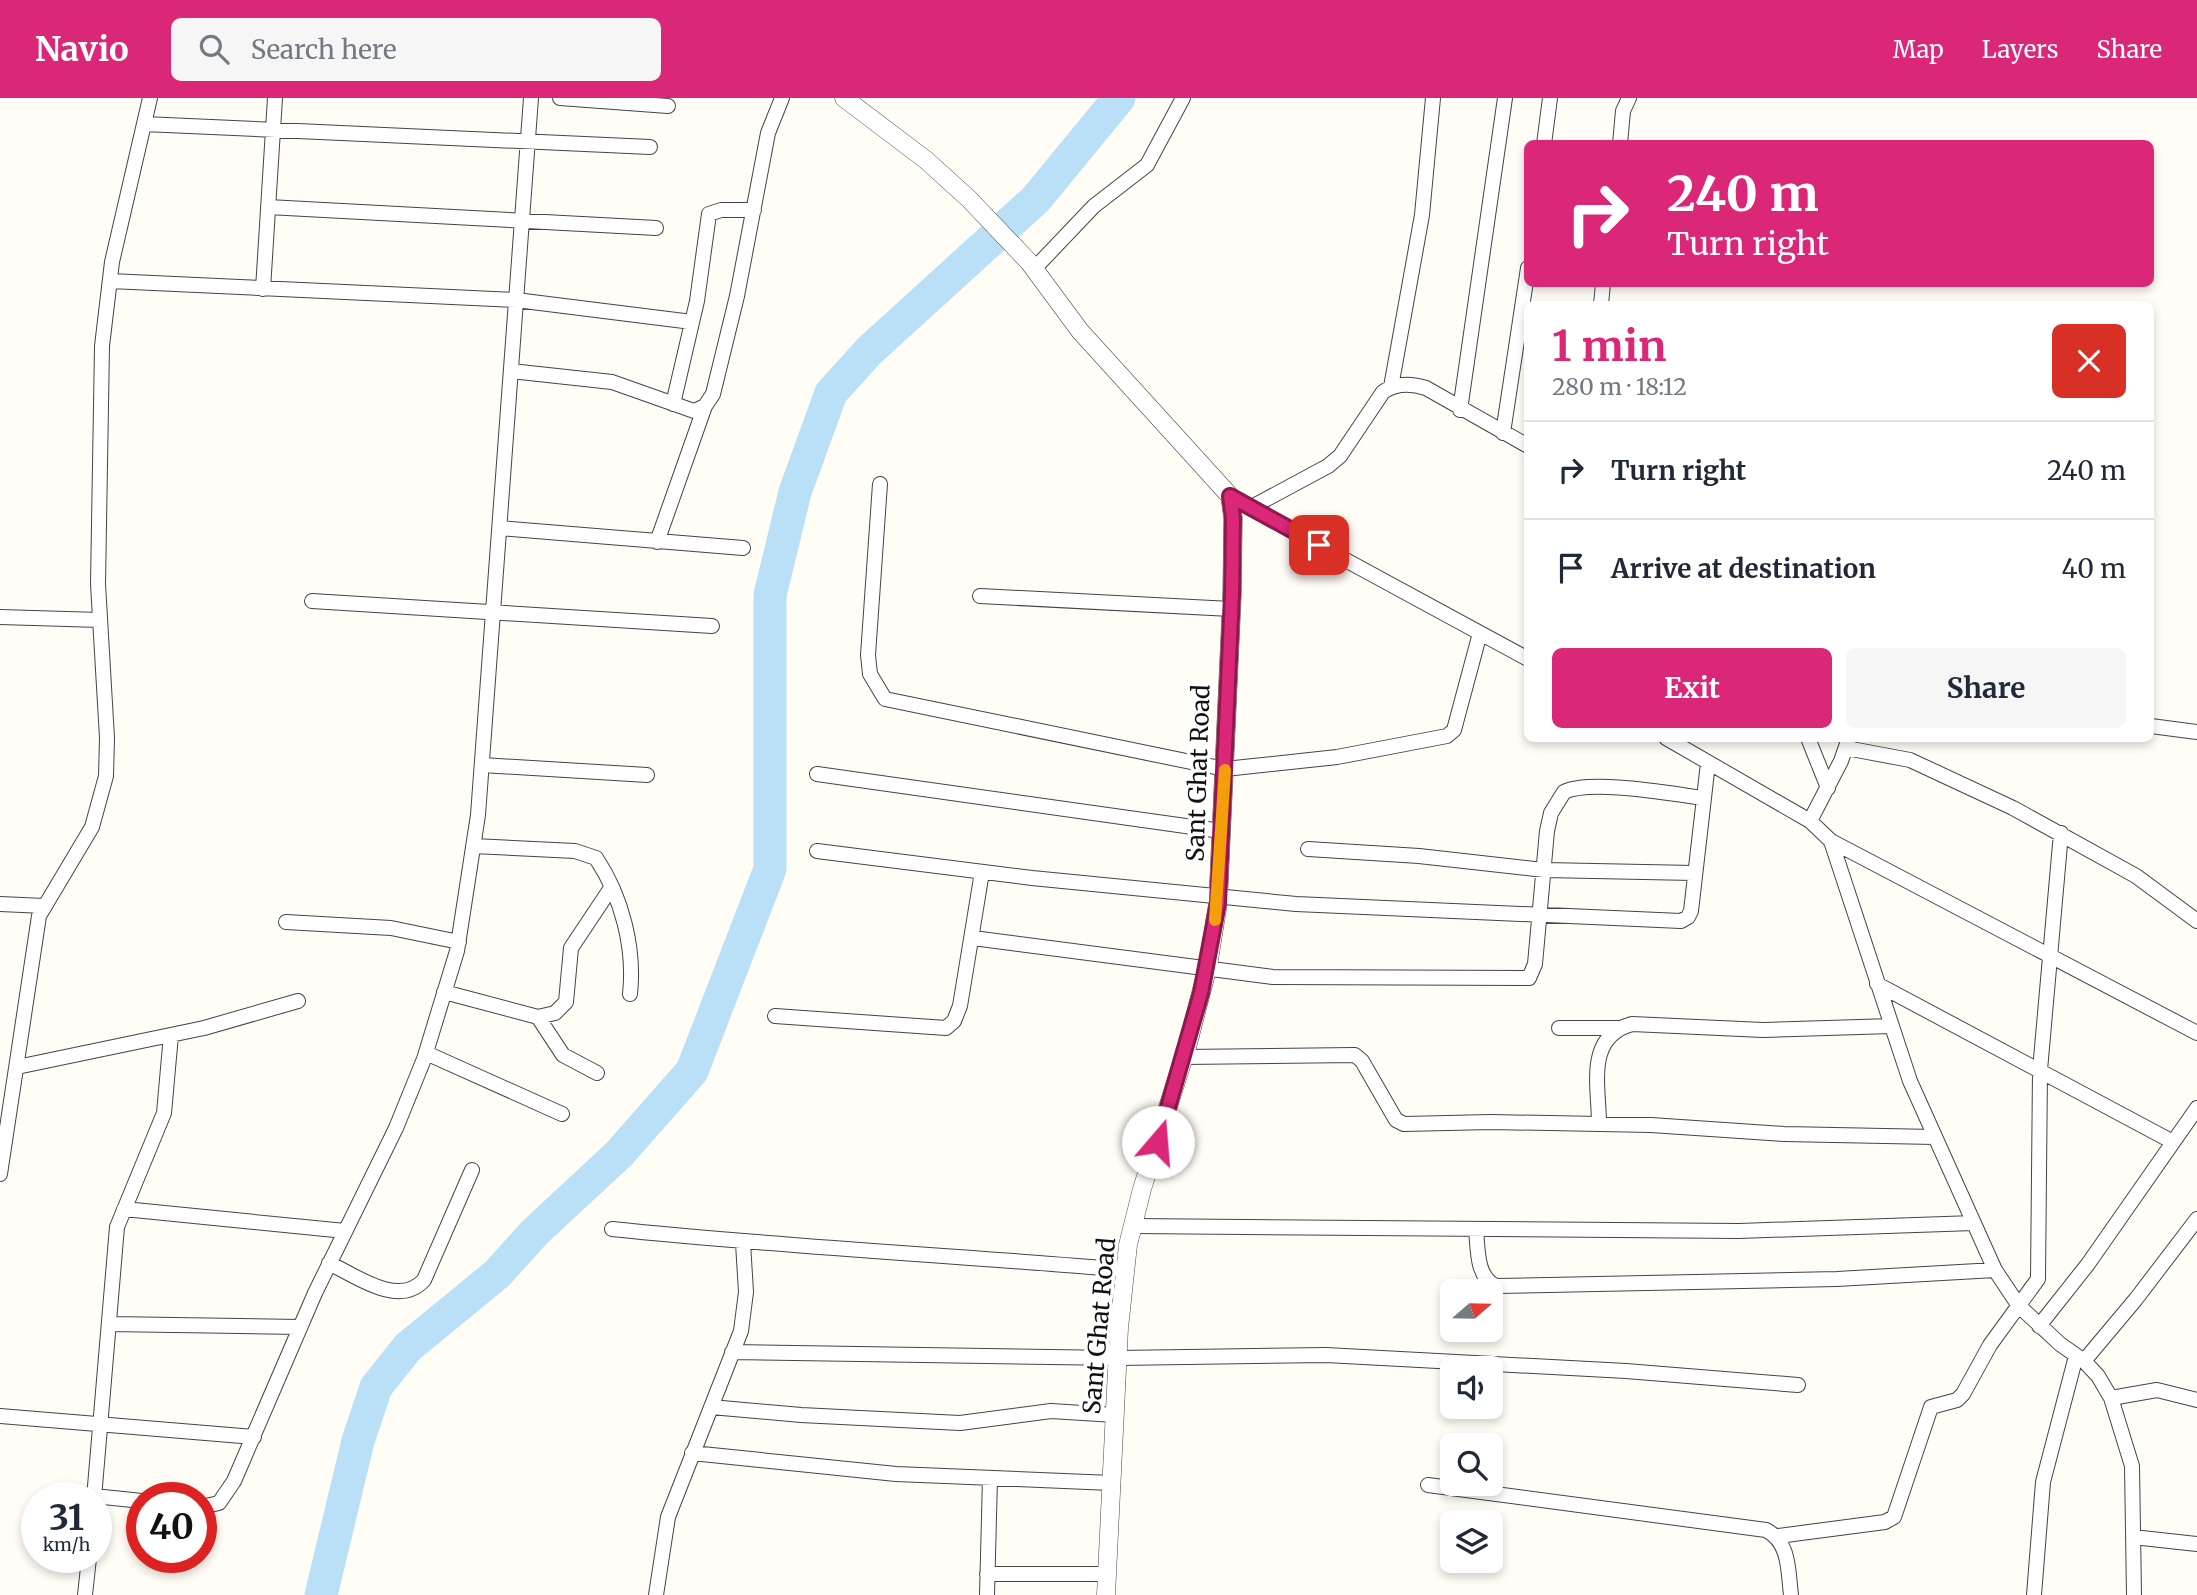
<!DOCTYPE html>
<html lang="en">
<head>
<meta charset="utf-8">
<style>
	:root { --surface:#fff; --page:#f6f6f7; --text:#1f2937; --muted:#747a83; --line:#e0e1e3; --accent:#db2777 }
	body { margin:0; font-family:Merriweather,serif; background:var(--page); color:var(--text); height:100vh; display:flex; flex-direction:column; font-size:26px; white-space:nowrap }
	* { box-sizing:border-box; margin:0 }
	p { font-size:23px; color:var(--muted) }
	.icon { flex:none; width:38px; height:38px; fill:none; stroke:currentColor; stroke-width:2; stroke-linecap:round; stroke-linejoin:round }
	.map { position:relative; flex:1; overflow:hidden }
	.panel { position:absolute; left:1524px; top:203px; width:630px; height:441px; display:flex; flex-direction:column; background:var(--surface); border-radius:10px; box-shadow:0 4px 10px #0003 }
	.panel>* { flex:none }
	.top-card { position:absolute; left:1524px; top:42px; width:630px; height:147px; border-radius:10px; box-shadow:0 4px 10px #0003; background:#db2777; color:#fff; overflow:hidden }
	.needle { width:46px; rotate:70deg }
	.tools { position:absolute; left:1440px; top:1181px; display:grid; gap:14px }
	.tools a { display:grid; place-items:center; width:63px; height:63px; border-radius:10px; background:var(--surface); box-shadow:0 4px 10px #0003; font-size:35px }
	.speed { position:absolute; left:21px; top:1384px; display:flex; gap:14px; font-size:35px; font-weight:700; text-align:center }
	.speed>* { display:grid; place-content:center; width:91px; height:91px; border-radius:50%; background:var(--surface); box-shadow:0 4px 10px #0003; line-height:1 }
	.speed small { font-size:18px; font-weight:400 }
	.speed .limit { border:10px solid #d22; background:#fff; color:#111 }
	.pin { position:absolute; display:grid; place-items:center; width:60px; height:60px; color:#fff; margin:-30px; border-radius:14px; box-shadow:0 4px 10px #0006 }
	.me { position:absolute; width:77px; margin:-38px; rotate:18deg; stroke-linejoin:round; filter:drop-shadow(0 0 5px #0008) }
	.turn { display:flex; align-items:center; gap:24px; height:147px; padding:0 28px; font-size:32px }
	.turn .icon { width:91px; height:91px; stroke-width:2.5 }
	.turn b { display:block; font-size:49px; line-height:60px }
	.round { display:grid; place-items:center; flex:none; width:74px; height:74px; border-radius:10px; background:var(--page) }
	.overview { display:flex; align-items:center; justify-content:space-between; height:119px; padding:0 28px }
	h1 { font-size:42px; font-weight:700; line-height:52px; color:var(--accent) }
	.button { display:flex; gap:14px; margin-top:auto; padding:14px 28px }
	.button a { flex:1; height:80px; border-radius:10px; background:var(--accent); color:#fff; font-size:28px; font-weight:700; line-height:80px; text-align:center }
	.button a+a { background:var(--page); color:var(--text) }
	ul { padding:0; list-style:none }
	li { display:flex; align-items:center; gap:21px; height:98px; padding:0 28px; border-top:2px solid var(--line) }
	li div { flex:1 }
	li b { display:block; font-size:26px }
	li em { font-style:normal }
	header { display:flex; align-items:center; gap:42px; box-sizing:border-box; height:98px; padding:0 35px; background:var(--accent); color:#fff }
	header strong { font-size:33px }
	nav { display:flex; gap:38px; margin-inline-start:auto; font-size:24px }
	.search { width:490px; height:63px; background:var(--page); display:flex; align-items:center; gap:18px; box-sizing:border-box; padding:0 24px; border-radius:10px; color:var(--muted); font-size:26px }
	.map>svg:first-child { display:block }
</style>
</head>
<body>
<header>
<strong>Navio</strong>
<div class="search"><svg class="icon" aria-label="search" viewBox="0 0 24 24"><circle cx="10" cy="10" r="6"/><path d="M15 15l6 6"/></svg>Search here</div>
<nav><a>Map</a><a>Layers</a><a>Share</a></nav>
</header>
<div class="map">
<svg width="2197" height="1497" viewBox="0 0 2197 1497">
	<rect width="100%" height="100%" fill="#fffdf5"/>
	<g fill="none" stroke-linecap="round" stroke-linejoin="round">
		<!-- river -->
		<path stroke="#b9e0f7" stroke-width="33" d="M321,1497L358,1343L376,1289L408,1249L497,1176L535,1134L619,1056L692,973L770,771V497L795,394L831,295L869,253L1036,101L1119,0"/>
		<defs>
			<path id="minor" d="M560,0L668,8
				M144,26L650,49
				M1544,46L1550,0
				M1620,46L1623,13L1629,0
				M268,109L656,130
				M1034,171L1094,108L1147,67L1183,0
				M110,183L516,202L692,224
				M263,191L275,0
				M1601,206L1603,186
				M511,273L612,284L694,313L705,308L713,296L737,198L768,35L782,0
				M1391,289L1422,117L1433,0
				M673,306L697,203L709,116L721,112H754
				M1460,312L1505,0
				M1503,335L1528,170
				M880,386L868,557L870,576L885,601L1225,671L1337,659L1447,638L1454,632L1480,535
				M1246,408L1528,561
				M1250,410L1328,368L1340,358L1383,294C1396,285 1410,285 1426,290L1528,348
				M500,430L743,450
				M657,444L705,308
				M980,498L1231,511
				M312,503L712,528
				M0,519L100,522
				M2151,628L2197,634
				M1666,640L1810,723L1831,743L1910,983L1995,1172L2019,1208L2060,1246L2084,1263L2098,1278L2111,1300L2132,1368L2134,1497
				M1808,640L1828,690
				M1846,650L1910,662L2013,710L2136,778L2197,823
				M482,667L647,677
				M817,676L1221,733
				M1810,723L1841,663L1848,643
				M1831,743L2197,935
				M473,748L575,753L596,760C622,799 635,850 630,896
				M1308,751L1419,758L1544,772L1694,775
				M817,753L1032,780L1296,806L1681,823L1688,819L1691,813L1708,665
				M0,806L44,808
				M286,824L391,830L459,844
				M973,840L1273,879L1529,880L1535,866L1547,733L1551,715L1564,694C1591,681 1672,696 1704,700
				M1877,886L2173,1044
				M444,894L538,919L563,957L597,975
				M775,918L946,930L954,923L960,908L982,774
				M538,919L555,915L566,904L571,850L611,790
				M1559,930H1618
				M426,955L562,1016
				M1184,959L1355,957L1362,963L1396,1022L1404,1026L1491,1024L1651,1027L1784,1036L1935,1039
				M17,969L204,930L298,903
				M1599,1026C1599,988 1585,939 1632,926L1763,932L1892,928
				M0,1076L39,818L92,729L106,678L107,640L98,486L102,248L112,164L150,0
				M124,1111L345,1133
				M1133,1128L1739,1133L1974,1125
				M612,1131C783,1149 954,1157 1126,1172
				M1476,1131C1478,1151 1476,1179 1496,1188L1837,1181L1995,1172
				M329,1165C356,1178 399,1210 424,1182L472,1072
				M109,1226L300,1229
				M2039,1228L2088,1166L2197,1010
				M732,1254L1118,1260L1326,1257L1626,1273L1798,1287
				M2084,1263L2136,1201L2197,1121
				M2111,1300L2157,1292L2197,1302
				M711,1309L801,1317L960,1325L1051,1313L1115,1317
				M0,1318L254,1339
				M692,1355L896,1376L1112,1385
				M1428,1387L1766,1432C1790,1444 1788,1473 1791,1497
				M94,1398L142,1403
				M94,1400L117,1129L164,1015L171,937
				M201,1409L219,1405L234,1383L315,1195L396,1030L424,961L457,853L478,717L531,0
				M1778,1438L1885,1424L1894,1419L1931,1309L1957,1302L1963,1296L1990,1247L2038,1181L2040,972L2061,735
				M2133,1439L2197,1446
				M987,1476H1107
				M85,1497L89,1460
				M656,1497L668,1419L741,1233L746,1194L743,1145
				M987,1497L990,1380
				M2034,1497L2043,1384L2076,1258"/>
			<path id="tertiary" d="M844,0L926,62L969,101L1029,164L1080,233L1230,398L1233,420L1232,497L1218,805L1208,868L1187,949L1142,1091L1128,1147L1119,1230L1106,1497"/>
		</defs>
		<!-- minor casing -->
		<use href="#minor" stroke="#444" stroke-width="16"/>
		<!-- tertiary casing -->
		<use href="#tertiary" stroke="#444" stroke-width="19"/>
		<!-- minor -->
		<use href="#minor" stroke="#fff" stroke-width="14"/>
		<!-- tertiary -->
		<use href="#tertiary" stroke="#fff" stroke-width="18"/>
	</g>
	<g fill="none" stroke-linecap="round" stroke-linejoin="round">
		<defs>
			<path id="route" d="M1158,1044L1201,895L1218,805L1232,497L1233,420L1230,398L1319,447"/>
		</defs>
		<!-- route casing -->
		<use href="#route" stroke="#8e194d" stroke-width="18"/>
		<!-- route -->
		<use href="#route" stroke="#db2777" stroke-width="12"/>
		<!-- slow -->
		<path stroke="#f59e0b" stroke-width="12" d="M1215,822L1225,672"/>
	</g>
	<g text-anchor="middle" dominant-baseline="central" stroke-width="7" stroke-linejoin="round" paint-order="stroke">
		<!-- street labels -->
		<g font-size="24" fill="#111" stroke="#fff">
			<text transform="translate(1198 675) rotate(-88)">Sant Ghat Road</text>
			<text transform="translate(1099 1228) rotate(-85)">Sant Ghat Road</text>
		</g>
	</g>
</svg>
<div class="tools">
<a><svg class="needle" viewBox="-14 -14 28 28"><path d="M0-13l5 13h-10z" fill="#e53935"/><path d="M0 13l5-13h-10z" fill="#747a83"/></svg></a>
<a><svg class="icon" aria-label="sound" viewBox="0 0 24 24"><path d="M4 9h4l5-4v14l-5-4H4zM17 9q2 3 0 6"/></svg></a>
<a><svg class="icon" aria-label="search" viewBox="0 0 24 24"><circle cx="10" cy="10" r="6"/><path d="M15 15l6 6"/></svg></a>
<a><svg class="icon" aria-label="layers" viewBox="0 0 24 24"><path d="M12 4l9 5-9 5-9-5zM3 14l9 5 9-5"/></svg></a>
</div>
<div class="speed"><div>31<small>km/h</small></div><div class="limit">40</div></div>
<div class="pin" style="left:1319px;top:447px;background:#d93025"><svg class="icon" aria-label="arrive" viewBox="0 0 24 24"><path d="M6 21V4h12l-3 4 3 4H6"/></svg></div>
<svg class="me" style="left:1158px;top:1044px" viewBox="-20 -20 40 40"><circle r="19" fill="#fff"/><path d="M0-13L10 11 0 6-10 11z" fill="#db2777"/></svg>
<div class="top-card">
<div class="turn"><svg class="icon" aria-label="right" viewBox="0 0 24 24"><path d="M7 20v-9h11M14 6l5 5-5 5"/></svg><div><b>240 m</b>Turn right</div></div>
</div>
<section class="panel">
<div class="overview"><div><h1>1 min</h1><p>280 m · 18:12</p></div><a class="round" style="background:#d93025;color:#fff"><svg class="icon" aria-label="close" viewBox="0 0 24 24"><path d="M6 6l12 12M18 6L6 18"/></svg></a></div>
<ul>
<li><svg class="icon" aria-label="right" viewBox="0 0 24 24"><path d="M7 20v-9h11M14 6l5 5-5 5"/></svg><div><b>Turn right</b></div><em>240 m</em></li>
<li><svg class="icon" aria-label="arrive" viewBox="0 0 24 24"><path d="M6 21V4h12l-3 4 3 4H6"/></svg><div><b>Arrive at destination</b></div><em>40 m</em></li>
</ul>
<div class="button"><a>Exit</a><a>Share</a></div>
</section>
</div>
</body>
</html>
